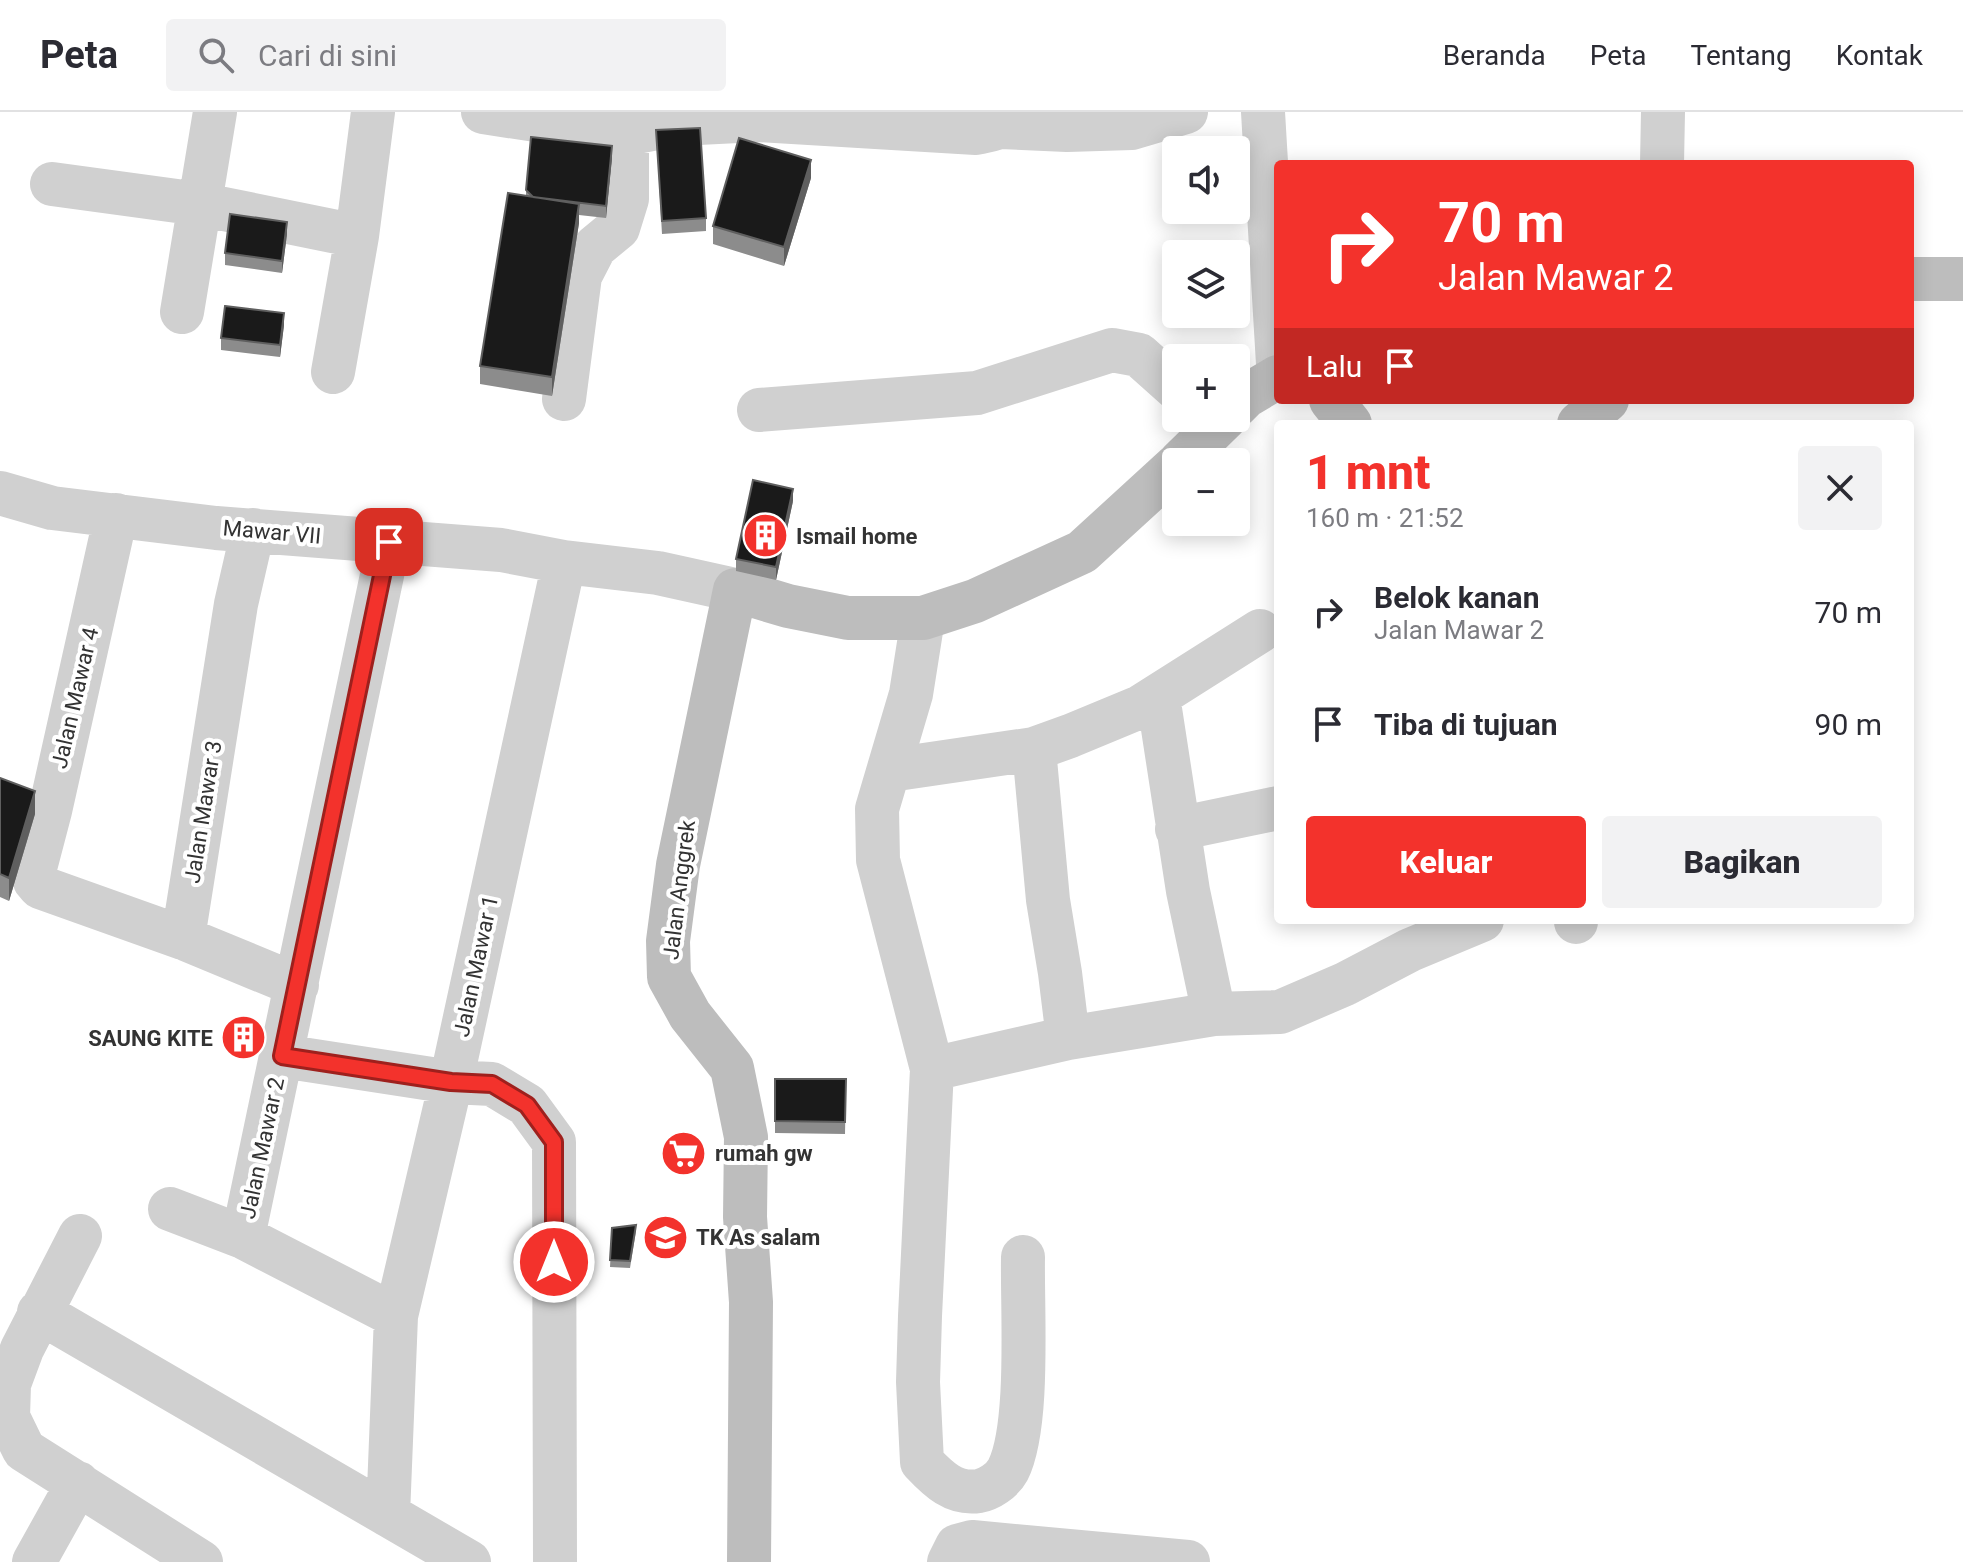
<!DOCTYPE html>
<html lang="id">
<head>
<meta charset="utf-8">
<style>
	:root { --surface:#fff; --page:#f2f2f3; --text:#2b2b33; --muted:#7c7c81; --line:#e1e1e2; --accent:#f3322c }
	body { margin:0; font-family:Roboto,sans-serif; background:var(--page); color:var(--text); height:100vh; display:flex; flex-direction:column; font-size:30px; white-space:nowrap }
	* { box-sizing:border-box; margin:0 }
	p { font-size:26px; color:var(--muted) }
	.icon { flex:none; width:44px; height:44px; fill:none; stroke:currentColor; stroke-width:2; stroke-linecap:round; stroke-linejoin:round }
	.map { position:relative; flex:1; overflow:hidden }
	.sheet { position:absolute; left:1274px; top:308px; width:640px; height:504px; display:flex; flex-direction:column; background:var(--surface); border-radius:8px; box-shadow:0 4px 20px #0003 }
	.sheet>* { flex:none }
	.top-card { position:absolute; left:1274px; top:48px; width:640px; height:244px; border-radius:8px; box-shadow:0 4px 20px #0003; background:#f3322c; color:#fff; overflow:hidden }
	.fabs { position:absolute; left:1162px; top:24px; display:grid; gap:16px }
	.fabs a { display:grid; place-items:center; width:88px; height:88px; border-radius:8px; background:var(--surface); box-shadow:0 4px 20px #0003; font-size:40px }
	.pin { position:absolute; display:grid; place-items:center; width:68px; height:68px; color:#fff; margin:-34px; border-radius:16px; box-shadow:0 4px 12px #0006 }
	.me { position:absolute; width:88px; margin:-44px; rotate:0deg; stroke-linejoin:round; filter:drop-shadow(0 0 6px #0008) }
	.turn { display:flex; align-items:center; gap:28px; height:168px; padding:0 32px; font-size:36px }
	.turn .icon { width:104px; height:104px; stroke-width:2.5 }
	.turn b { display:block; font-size:56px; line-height:68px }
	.then { display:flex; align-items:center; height:76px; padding:0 32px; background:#0003; gap:16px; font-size:30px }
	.round { display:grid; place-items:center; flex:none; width:84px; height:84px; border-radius:8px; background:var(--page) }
	.overview { display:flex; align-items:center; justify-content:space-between; height:136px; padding:0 32px }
	h1 { font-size:48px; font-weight:800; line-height:60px; color:var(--accent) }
	.primary-button { display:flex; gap:16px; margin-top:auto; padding:16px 32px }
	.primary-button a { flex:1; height:92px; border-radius:8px; background:var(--accent); color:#fff; font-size:32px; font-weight:800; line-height:92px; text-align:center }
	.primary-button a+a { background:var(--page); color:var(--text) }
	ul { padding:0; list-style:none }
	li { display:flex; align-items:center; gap:24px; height:112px; padding:0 32px }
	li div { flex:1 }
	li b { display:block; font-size:30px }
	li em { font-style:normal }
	header { display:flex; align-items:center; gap:48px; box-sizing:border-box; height:112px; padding:0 40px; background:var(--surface); border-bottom:2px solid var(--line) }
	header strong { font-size:38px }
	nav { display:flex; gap:44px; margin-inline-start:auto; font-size:28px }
	.search { width:560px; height:72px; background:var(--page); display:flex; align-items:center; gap:20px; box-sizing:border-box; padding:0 28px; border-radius:8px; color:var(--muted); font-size:30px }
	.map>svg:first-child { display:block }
</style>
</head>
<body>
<header>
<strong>Peta</strong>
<div class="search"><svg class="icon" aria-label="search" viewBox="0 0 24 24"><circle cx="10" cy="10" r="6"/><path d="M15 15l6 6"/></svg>Cari di sini</div>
<nav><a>Beranda</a><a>Peta</a><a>Tentang</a><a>Kontak</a></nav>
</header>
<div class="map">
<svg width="1963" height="1450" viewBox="0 0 1963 1450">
	<rect width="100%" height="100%" fill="#fff"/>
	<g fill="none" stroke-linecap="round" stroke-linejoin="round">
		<!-- street -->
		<path stroke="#d0d0d0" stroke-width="44" d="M483,0L627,22L678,12L758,8L976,21C992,17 1012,15 1022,0
			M1263,0L1278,252
			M1001,15L1067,18L1132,16L1186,0
			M1662,52L1663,0
			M52,72L199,92L357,124
			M182,200L215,0
			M333,260L357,124L373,0
			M564,287L580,164L595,135L618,116L627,87V22
			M759,298L977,281L1112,238L1139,243L1176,276
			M0,381L52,396L216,416L501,438L564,450L658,461L735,478
			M116,403L50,699L34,760L35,769L40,775L183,826L297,873
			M923,506L911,582L877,697L878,748L932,957L920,1204L918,1270L922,1350C938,1367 954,1383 979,1379C989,1377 1002,1369 1008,1358C1030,1314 1022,1198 1023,1145
			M1158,584L1188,779L1214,902
			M1034,637L1048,788L1060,861L1068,926
			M890,658L1034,637L1070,624L1140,595L1260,519
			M1177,717L1278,696
			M1576,808V810
			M183,826L236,492L253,418
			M282,944L451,970L492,972L527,993L554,1030L555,1450
			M932,957L1068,926L1214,902L1280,900L1345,872L1410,838L1482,808
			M170,1097L243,1125L396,1204
			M80,1124L22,1237L9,1272L8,1305L24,1338L201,1450
			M243,1125L389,430
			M39,1200L469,1450
			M388,1403L396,1204L451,970L564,450
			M34,1450L78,1371
			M949,1450L957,1434L972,1430L1188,1450"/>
		<!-- secondary -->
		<path stroke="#bdbdbd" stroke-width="44" d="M1910,167H1963
			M1331,288L1350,312
			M1236,294L1246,284L1278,265
			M1579,312L1607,288
			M1180,350L1225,306
			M749,1450L751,1190L745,1105L746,1025L732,956L690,903L669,865L668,829L678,753L735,478L788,494L848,506H923L975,489L1082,440L1176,354"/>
	</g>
	<!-- wall -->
	<path fill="#8c8c8c" d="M656,18L706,106V119L662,122Z
		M612,46L606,106L579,103V111L552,284L480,272V254L526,84V78Z
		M811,66L784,154L713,132V114Z
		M287,122L282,161L225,153V141Z
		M284,213L280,245L221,238V226Z
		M793,389L776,468L736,459V447Z
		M0,666L35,702L9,789L0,785Z
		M775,967H846L845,1022L775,1021Z
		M612,1116L636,1119L630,1156L610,1155Z"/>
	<!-- shaded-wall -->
	<path fill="#5f5f5f" d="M612,34V46L606,106V94Z
		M811,48V66L784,154V135Z
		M579,92V111L552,284V265Z
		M287,110V122L282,161V149Z
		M284,201V213L280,245V233Z
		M793,377V389L776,468V455Z
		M35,679V702L9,789V766Z
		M257,925V931L236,937V931Z"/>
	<!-- building -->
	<path fill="#1a1a1a" stroke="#5f5f5f" stroke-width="2" d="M700,16L706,106L662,109L656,18Z
		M531,25L612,34L606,94L533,85L526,78Z
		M739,26L811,48L784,135L713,114Z
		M508,81L579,92L552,265L480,254Z
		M230,102L287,110L282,149L225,141Z
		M225,194L284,201L280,233L221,226Z
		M753,368L793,377L776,455L736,447Z
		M0,666L35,679L9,766L0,762Z
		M252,910L257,925L236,931L232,915Z
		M775,967H846L845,1010L775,1009Z
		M636,1113L630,1149L610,1148L612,1116Z"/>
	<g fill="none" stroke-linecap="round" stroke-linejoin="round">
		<defs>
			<path id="route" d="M389,430L282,944L451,970L492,972L527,993L554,1030V1150"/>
		</defs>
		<!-- route casing -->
		<use href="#route" stroke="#9e201d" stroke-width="20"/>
		<!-- route -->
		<use href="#route" stroke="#f3322c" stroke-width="14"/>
	</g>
	<!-- icons -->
	<defs>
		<symbol id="building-disc" viewBox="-11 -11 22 22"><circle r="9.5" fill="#f3322c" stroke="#fff"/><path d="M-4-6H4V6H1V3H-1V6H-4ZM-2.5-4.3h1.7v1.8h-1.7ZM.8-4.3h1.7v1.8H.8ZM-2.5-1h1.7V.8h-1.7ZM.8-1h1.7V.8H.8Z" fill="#fff"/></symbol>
		<symbol id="supermarket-disc" viewBox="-11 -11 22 22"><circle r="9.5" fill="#f3322c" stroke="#fff"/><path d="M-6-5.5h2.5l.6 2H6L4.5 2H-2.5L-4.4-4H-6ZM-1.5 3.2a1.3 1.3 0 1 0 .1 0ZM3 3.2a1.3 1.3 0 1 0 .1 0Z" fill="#fff"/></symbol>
		<symbol id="school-disc" viewBox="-11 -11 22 22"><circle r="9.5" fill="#f3322c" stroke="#fff"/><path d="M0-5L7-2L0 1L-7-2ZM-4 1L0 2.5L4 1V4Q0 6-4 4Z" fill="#fff"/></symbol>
	</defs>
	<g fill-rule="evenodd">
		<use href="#building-disc" x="740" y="398" width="51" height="51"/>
		<use href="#building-disc" x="218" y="900" width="51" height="51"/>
		<use href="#supermarket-disc" x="658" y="1016" width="51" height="51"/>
		<use href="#school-disc" x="640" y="1100" width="51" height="51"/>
	</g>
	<g text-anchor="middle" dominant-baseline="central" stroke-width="8" stroke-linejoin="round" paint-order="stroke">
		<!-- street labels -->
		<g font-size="22" fill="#333" stroke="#fff">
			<text transform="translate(272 420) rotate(5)">Mawar VII</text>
			<text transform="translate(75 586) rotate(-77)">Jalan Mawar 4</text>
			<text transform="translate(203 700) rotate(-81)">Jalan Mawar 3</text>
			<text transform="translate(679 778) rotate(-83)">Jalan Anggrek</text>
			<text transform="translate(476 854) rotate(-78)">Jalan Mawar 1</text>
			<text transform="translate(262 1036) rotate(-78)">Jalan Mawar 2</text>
		</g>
		<!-- poi labels -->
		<g font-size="22" font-weight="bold" fill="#333" stroke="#fff" text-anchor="start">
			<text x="796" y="424">Ismail home</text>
			<text x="213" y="926" text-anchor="end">SAUNG KITE</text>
			<text x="715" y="1041">rumah gw</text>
			<text x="696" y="1125">TK As salam</text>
		</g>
	</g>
</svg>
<div class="fabs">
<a><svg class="icon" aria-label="sound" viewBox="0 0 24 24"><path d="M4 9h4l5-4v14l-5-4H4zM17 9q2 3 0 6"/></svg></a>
<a><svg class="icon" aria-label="layers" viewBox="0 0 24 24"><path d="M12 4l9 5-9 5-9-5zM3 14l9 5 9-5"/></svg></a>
<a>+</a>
<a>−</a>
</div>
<div class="pin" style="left:389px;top:430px;background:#d93025"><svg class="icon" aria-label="arrive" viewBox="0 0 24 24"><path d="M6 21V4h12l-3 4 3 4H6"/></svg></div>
<svg class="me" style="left:554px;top:1150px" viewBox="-20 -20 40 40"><circle r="17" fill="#f3322c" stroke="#fff" stroke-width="3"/><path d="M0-11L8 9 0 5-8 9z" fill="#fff"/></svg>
<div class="top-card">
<div class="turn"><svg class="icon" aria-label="right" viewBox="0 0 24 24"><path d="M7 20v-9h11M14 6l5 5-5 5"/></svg><div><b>70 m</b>Jalan Mawar 2</div></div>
<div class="then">Lalu<svg class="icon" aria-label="arrive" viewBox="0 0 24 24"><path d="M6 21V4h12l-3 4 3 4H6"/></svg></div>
</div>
<section class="sheet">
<div class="overview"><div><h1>1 mnt</h1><p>160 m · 21:52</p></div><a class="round"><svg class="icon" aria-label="close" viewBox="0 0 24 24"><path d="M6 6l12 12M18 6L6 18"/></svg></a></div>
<ul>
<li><svg class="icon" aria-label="right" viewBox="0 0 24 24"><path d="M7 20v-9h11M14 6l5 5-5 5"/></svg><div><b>Belok kanan</b><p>Jalan Mawar 2</p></div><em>70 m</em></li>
<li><svg class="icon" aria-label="arrive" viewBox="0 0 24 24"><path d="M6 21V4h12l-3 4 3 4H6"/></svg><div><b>Tiba di tujuan</b></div><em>90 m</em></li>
</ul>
<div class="primary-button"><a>Keluar</a><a>Bagikan</a></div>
</section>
</div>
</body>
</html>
